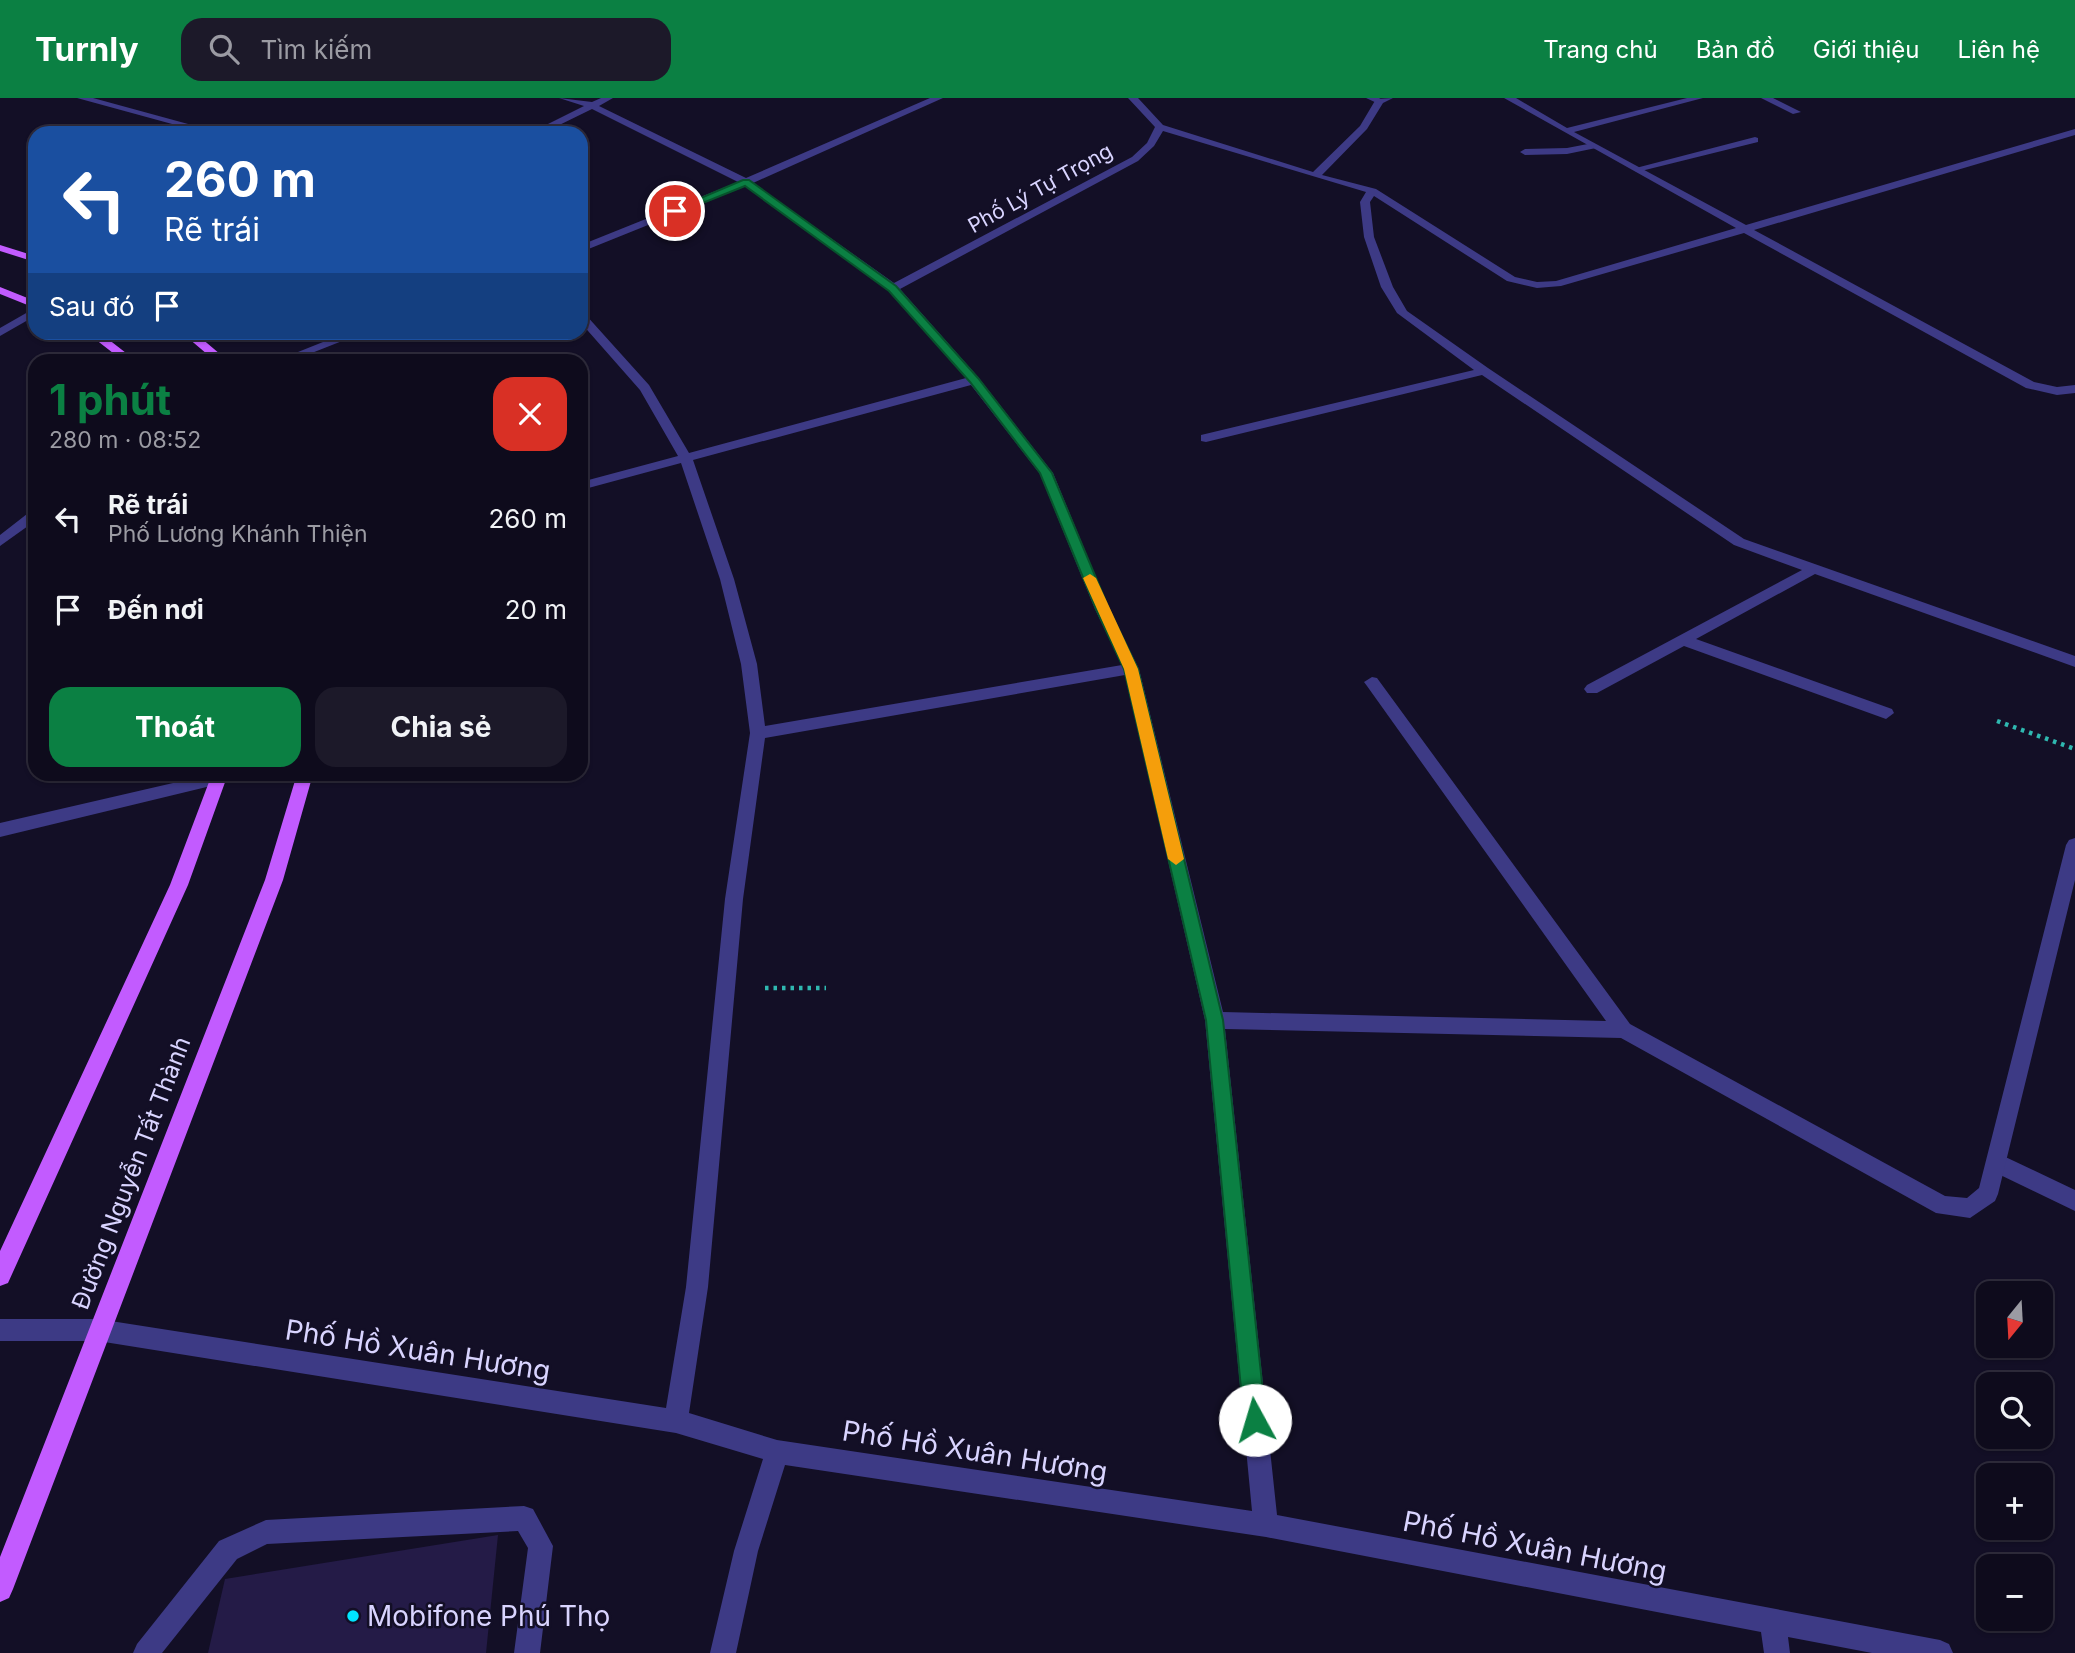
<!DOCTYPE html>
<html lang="vi">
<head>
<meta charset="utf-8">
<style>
	:root { --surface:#0e0b1c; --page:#1c1929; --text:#f1f3f6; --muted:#9b9ba3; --line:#2e2b3b; --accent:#0b8043 }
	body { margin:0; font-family:Inter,sans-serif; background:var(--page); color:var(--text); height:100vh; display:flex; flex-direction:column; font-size:26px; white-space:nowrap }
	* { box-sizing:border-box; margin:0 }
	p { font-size:23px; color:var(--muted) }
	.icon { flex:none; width:38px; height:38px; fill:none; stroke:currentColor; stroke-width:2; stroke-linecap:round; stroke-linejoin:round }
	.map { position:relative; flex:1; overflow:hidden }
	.sheet { position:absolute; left:28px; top:256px; width:560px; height:427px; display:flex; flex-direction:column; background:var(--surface); border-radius:21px; box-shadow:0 2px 5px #0004,0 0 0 2px var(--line) }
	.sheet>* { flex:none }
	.top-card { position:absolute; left:28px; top:28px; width:560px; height:214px; border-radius:21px; box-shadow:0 2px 5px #0004,0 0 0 2px var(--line); background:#1a4fa0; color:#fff; overflow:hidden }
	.needle { width:46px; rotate:198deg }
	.tools { position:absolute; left:1976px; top:1183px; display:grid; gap:14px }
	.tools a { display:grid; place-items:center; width:77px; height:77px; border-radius:14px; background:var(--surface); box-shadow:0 2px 5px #0004,0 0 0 2px var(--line); font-size:35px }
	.pin { position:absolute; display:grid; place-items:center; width:60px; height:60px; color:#fff; margin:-30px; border:4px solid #fff; border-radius:50%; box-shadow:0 2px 7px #0007 }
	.me { position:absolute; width:77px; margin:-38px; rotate:354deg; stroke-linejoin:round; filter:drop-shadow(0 0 5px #0008) }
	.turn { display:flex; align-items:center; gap:24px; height:147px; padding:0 21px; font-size:32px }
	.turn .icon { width:91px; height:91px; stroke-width:2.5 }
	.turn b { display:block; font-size:49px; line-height:60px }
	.then { display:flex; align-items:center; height:66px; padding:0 21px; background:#0003; gap:14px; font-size:26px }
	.round { display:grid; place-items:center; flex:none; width:74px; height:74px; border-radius:21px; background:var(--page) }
	.head { display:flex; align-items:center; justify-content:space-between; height:119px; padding:0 21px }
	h1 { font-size:42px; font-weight:700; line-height:52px; color:var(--accent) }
	.action { display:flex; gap:14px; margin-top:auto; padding:14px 21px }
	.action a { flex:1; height:80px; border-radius:21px; background:var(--accent); color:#fff; font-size:28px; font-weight:700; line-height:80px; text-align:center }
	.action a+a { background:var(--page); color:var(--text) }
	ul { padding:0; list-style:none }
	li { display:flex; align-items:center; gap:21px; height:91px; padding:0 21px }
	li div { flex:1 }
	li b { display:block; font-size:26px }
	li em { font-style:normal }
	header { display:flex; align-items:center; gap:42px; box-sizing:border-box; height:98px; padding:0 35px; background:var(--accent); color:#fff }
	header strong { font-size:33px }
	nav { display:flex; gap:38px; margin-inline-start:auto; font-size:24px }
	.search { width:490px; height:63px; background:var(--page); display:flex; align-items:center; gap:18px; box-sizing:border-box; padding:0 24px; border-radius:21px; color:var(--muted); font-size:26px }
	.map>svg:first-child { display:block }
</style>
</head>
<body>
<header>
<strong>Turnly</strong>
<div class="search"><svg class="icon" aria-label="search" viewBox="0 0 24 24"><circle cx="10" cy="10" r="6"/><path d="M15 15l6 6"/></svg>Tìm kiếm</div>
<nav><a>Trang chủ</a><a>Bản đồ</a><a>Giới thiệu</a><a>Liên hệ</a></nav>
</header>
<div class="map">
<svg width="2075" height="1555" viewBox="0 0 2075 1555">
	<rect width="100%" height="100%" fill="#130f26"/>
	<!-- building -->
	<path fill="#241b47" d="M498,1437L486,1555H208L225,1481Z"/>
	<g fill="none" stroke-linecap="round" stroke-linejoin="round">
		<!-- path -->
		<path stroke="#2fb8b0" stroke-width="4.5" stroke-dasharray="3.5 5" stroke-linecap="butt" d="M1997,623L2075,651
			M765,890H826"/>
		<!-- lane -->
		<path fill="#3d3a85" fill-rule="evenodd" d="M1366,0H1379L1384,3L1379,6Z
			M1755,39L1758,40V44L1637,74L1632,71Z
			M1593,45L1598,48L1596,50L1567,56L1525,57L1520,54L1525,51L1567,50Z
			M35,210V218L0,238V230Z
			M27,416H35V423L0,448V437Z
			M1997,1055L2075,1092V1113L1990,1072L1987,1065L1990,1058Z
			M524,1408L533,1411L553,1448L540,1555H514L528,1450L518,1433L267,1446L237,1461L162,1555H133L137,1546L219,1443L266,1422Z"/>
		<!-- street -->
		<path fill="#3d3a85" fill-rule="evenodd" d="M77,0H93L221,35H205Z
			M559,0L592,4L601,0H613L599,8L746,80L930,0H943L753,85L894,185L1132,59L1147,45L1155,29L1128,0H1138L1163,27L1313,74L1360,28L1376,1L1393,0L1383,5L1367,31L1322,77L1376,91L1515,179L1537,184L1556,183L1736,130L1504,0H1516L1567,30L1687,0H1703L1574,34L1746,127L2075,31V37L1754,132L2034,284L2057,289L2075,287V295L2057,297L2026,290L1744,135L1561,188L1537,190L1507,183L1374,98L1370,104L1374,139L1393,189L1407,213L1488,270L1744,441L2075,558V569L1815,476L1696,541L1892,611L1894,615L1886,621L1684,548L1597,595H1587L1584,591L1587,587L1802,472L1734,447L1482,277L1206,344L1201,343V337L1474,272L1397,215L1381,189L1364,139L1360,104L1366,94L1163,33L1154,48L1138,63L900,191L978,279L1053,375L1109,511L1139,571L1223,914L1606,923L1367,588L1364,584L1372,579L1377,580L1630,926L1945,1098L1967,1100L1979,1090L2066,747L2069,742L2075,740V782L1998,1096L1995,1103L1970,1120L1936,1115L1621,940L1225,931L1277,1417L1940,1542L1949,1546L1953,1555H1872L1788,1539L1790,1555H1764L1761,1534L1266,1439L785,1367L758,1453L736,1555H710L734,1453L763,1361L676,1335L98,1243H0V1221H98L666,1310L686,1189L725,801L750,635L741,566L720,481L681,365L581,392V384L678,358L640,292L581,225V215L585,216L649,287L689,355L966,280L889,192L745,88L581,154V147L738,84L592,11L543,35H530L584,8ZM971,287L1040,376L1095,511L1122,567L765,628L757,566L734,481L693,362ZM1125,577L1205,922L1252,1413L777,1342L689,1315L708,1189L743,801L765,640Z
			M1761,0H1773L1801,14L1793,16Z
			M348,234H365L294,262H278Z
			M212,676H224L227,680L219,686L0,739V725Z"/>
		<!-- primary -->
		<path fill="#c25bff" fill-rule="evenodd" d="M0,147L35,158V164L0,153Z
			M0,189L35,203V210L0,196Z
			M86,234H99L135,262H122Z
			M181,234H194L227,262H214Z
			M212,676H228L188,787L8,1185L0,1188V1153L170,787Z
			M297,676H313L283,782L13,1491L9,1500L0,1504V1459L265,782Z"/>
	</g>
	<!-- route -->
	<path fill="#0b8043" stroke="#07532c" stroke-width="2" d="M743,82H749L896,188L978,280L1052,375L1109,511L1138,571L1223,922L1266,1322L1263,1330L1255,1333L1248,1330L1244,1322L1206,922L1124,571L1096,511L1040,375L970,284L889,193L745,88L678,115L670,113Z"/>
	<!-- slow -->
	<path fill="#f59e0b" d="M1090,476L1096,480L1138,571L1184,761L1176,767L1168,761L1124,571L1083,480Z"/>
	<!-- markers -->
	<circle fill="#00e5ff" stroke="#130f26" stroke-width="2.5" cx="353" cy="1518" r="7"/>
	<g text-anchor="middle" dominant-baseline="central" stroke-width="5" stroke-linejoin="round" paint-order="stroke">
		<!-- far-street labels -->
		<g font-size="21" fill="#d9d4ff" stroke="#130f26">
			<text transform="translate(1040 90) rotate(-29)">Phố Lý Tự Trọng</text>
		</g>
		<!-- street labels -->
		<g font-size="24" fill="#d9d4ff" stroke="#130f26">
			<text transform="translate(131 1075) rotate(-69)">Đường Nguyễn Tất Thành</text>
		</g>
		<!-- near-street labels -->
		<g font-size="28" fill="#d9d4ff" stroke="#130f26">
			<text transform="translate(418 1252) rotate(9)">Phố Hồ Xuân Hương</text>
			<text transform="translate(975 1353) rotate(9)">Phố Hồ Xuân Hương</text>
			<text transform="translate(1535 1448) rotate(11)">Phố Hồ Xuân Hương</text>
		</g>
		<!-- near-poi labels -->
		<g font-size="28" fill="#d9d4ff" stroke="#130f26" text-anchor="start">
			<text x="367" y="1518">Mobifone Phú Thọ</text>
		</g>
	</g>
</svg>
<div class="tools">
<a><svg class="needle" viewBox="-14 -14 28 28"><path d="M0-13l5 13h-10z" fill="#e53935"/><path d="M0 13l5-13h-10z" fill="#9b9ba3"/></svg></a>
<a><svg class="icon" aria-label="search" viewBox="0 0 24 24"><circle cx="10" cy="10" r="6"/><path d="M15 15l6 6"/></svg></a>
<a>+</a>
<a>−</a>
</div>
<div class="pin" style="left:675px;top:113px;background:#d93025"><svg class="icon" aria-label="arrive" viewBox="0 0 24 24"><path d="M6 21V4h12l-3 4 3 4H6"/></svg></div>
<svg class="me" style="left:1255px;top:1322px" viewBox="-20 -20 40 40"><circle r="19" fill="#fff"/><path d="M0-13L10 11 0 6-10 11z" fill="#0b8043"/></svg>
<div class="top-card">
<div class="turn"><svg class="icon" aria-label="left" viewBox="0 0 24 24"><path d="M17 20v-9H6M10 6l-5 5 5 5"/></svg><div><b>260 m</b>Rẽ trái</div></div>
<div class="then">Sau đó<svg class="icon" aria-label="arrive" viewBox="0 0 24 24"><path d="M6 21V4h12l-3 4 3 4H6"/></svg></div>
</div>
<section class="sheet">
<div class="head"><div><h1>1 phút</h1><p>280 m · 08:52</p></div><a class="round" style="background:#d93025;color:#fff"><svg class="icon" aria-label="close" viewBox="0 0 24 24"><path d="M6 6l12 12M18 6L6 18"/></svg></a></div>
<ul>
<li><svg class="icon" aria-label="left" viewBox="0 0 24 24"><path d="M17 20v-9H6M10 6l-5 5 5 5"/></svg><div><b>Rẽ trái</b><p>Phố Lương Khánh Thiện</p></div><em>260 m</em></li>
<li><svg class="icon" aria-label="arrive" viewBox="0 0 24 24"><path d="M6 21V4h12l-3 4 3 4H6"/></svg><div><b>Đến nơi</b></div><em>20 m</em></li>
</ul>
<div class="action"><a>Thoát</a><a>Chia sẻ</a></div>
</section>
</div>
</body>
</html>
